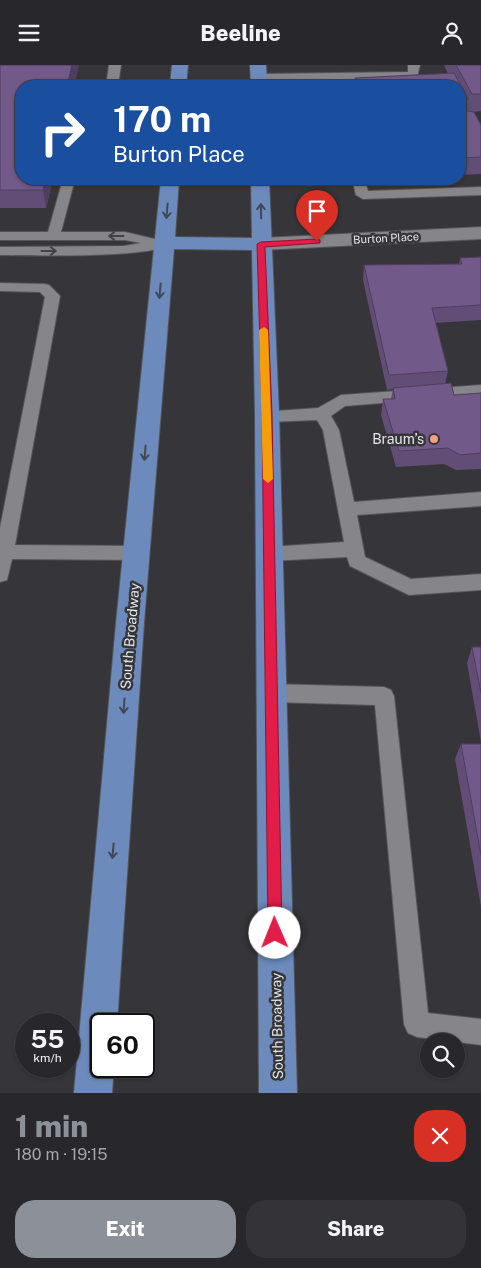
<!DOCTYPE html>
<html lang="en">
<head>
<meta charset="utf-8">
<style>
	:root { --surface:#28282c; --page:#343438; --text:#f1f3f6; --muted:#a5a6a9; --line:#444448; --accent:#8c9099 }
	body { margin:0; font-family:"Public Sans",sans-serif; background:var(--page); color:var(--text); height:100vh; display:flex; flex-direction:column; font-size:19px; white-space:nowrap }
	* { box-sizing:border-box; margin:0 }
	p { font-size:16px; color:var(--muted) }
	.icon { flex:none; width:28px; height:28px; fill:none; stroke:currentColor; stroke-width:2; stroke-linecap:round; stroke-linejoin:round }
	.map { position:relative; height:1028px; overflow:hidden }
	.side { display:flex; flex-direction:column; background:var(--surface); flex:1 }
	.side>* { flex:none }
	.banner { position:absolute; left:15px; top:15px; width:451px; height:105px; border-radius:20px; box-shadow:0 1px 4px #0004,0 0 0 1px var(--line); background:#1a4fa0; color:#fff; overflow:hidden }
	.controls { position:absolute; left:420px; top:968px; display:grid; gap:10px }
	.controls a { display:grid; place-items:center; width:45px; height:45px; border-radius:50%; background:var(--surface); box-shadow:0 1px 4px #0004,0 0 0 1px var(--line); font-size:25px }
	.speed { position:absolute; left:15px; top:948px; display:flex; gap:10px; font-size:25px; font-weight:700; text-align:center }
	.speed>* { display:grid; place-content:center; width:65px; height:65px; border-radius:50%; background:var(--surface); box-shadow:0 1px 4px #0004,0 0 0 1px var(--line); line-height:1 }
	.speed small { font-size:12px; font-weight:400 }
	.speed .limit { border:2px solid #111; border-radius:8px; background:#fff; color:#111 }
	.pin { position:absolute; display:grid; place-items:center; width:42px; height:42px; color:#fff; margin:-51px -21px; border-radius:50% 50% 50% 0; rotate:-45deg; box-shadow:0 0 5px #0007 }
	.pin .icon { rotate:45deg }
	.me { position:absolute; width:55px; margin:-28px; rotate:359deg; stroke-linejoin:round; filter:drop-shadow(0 0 4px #0008) }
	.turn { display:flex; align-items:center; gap:18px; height:105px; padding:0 15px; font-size:22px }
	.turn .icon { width:65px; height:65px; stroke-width:2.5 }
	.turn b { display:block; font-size:35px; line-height:42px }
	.round { display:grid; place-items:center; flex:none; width:52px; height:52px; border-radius:20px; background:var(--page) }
	.overview { display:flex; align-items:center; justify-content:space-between; height:85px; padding:0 15px }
	h1 { font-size:30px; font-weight:800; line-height:38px; color:var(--accent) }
	.action { display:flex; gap:10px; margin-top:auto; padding:10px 15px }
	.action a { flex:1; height:58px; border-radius:20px; background:var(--accent); color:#fff; font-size:20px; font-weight:800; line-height:58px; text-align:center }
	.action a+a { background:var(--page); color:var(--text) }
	header { display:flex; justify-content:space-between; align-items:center; height:65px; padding:0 15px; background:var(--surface); font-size:22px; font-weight:800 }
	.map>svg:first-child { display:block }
</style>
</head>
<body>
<header><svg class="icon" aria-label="menu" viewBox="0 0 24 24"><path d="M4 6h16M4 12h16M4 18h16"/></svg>Beeline<svg class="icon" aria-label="person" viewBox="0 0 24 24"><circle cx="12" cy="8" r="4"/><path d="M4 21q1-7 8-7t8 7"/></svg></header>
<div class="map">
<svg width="481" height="1028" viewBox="0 0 481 1028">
	<rect width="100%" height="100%" fill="#36363a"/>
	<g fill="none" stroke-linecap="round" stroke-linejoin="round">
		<defs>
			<path id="service" d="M109,0H121L118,21H106Z
				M408,0H420L417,12L392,14L258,15L252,12L258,9L408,7Z
				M63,114H75L61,167H125L159,175L164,174L171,178C159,194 26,190 0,190V182L124,181L141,178L125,175H0V167H48Z
				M352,114H364L368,126L481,122V130L363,134L356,130Z
				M0,218L44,219L49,220L60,231L15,480L137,481L143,483L146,488L143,493L137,495L12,494L7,515L0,517V463L45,232L40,227L0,226Z
				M481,320V330L345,341L331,351L339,365L354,437L481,427V441L357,450L365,492L411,514L481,509V525L409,530L350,501L347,492L269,496L263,494L260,489L263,484L269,482L344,477L323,365L317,355L267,357L261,355L259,351L261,347L318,343L341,330Z
				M271,619L384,622L391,625L394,631L428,948L481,954V980L417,972L408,968L404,959L375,640L271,637L264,634L261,628L264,622Z"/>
			<path id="minor" d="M481,162V174L261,185L254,183L251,179L254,175L261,173Z"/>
			<path id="primary" d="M172,0H188L186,21H170Z
				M250,0H266L267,21H251Z
				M161,114H179L175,172L252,173L251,114H269L279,349L297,1028H259L255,349L252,185L174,184L144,558L117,959H101V1001H114L112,1028H74L116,558Z"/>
		</defs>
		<!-- service casing -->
		<use href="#service" stroke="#555558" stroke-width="2"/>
		<!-- minor casing -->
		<use href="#minor" stroke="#555558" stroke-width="2"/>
		<!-- primary casing -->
		<use href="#primary" stroke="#555558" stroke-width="2"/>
		<!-- service -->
		<use href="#service" fill="#85858a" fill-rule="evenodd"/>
		<!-- minor -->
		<use href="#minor" fill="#85858a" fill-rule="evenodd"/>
		<!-- primary -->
		<use href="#primary" fill="#6c8bbc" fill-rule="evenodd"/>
	</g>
	<!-- wall -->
	<path fill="#614d76" d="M0,0H79L74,21H21V114H53L46,143H0Z
		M444,0H481V46L473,47L481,60V109L460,110V21H354L355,13L448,9Z
		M481,192V255L435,258L448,306L445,319L454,330L481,328V404L456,405L444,399L396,402L381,350L383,334H391L393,324L387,325L363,215L364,200L459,199L460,193Z
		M472,582H481V677L467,598Z
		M461,679H481V842L455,694Z"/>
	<!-- shaded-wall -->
	<path fill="#4f3e60" d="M72,0H79L74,21H67Z
		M45,114H53L46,143L43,125Z"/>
	<!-- building -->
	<path fill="#715989" stroke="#4f3e60" d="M0,0H72L67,21H21V114H45L43,125H0Z
		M456,0H481V29H472Z
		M454,8L468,34H462V45L474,47L481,60V92L460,93V21H358L355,13Z
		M481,192V240L432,243L448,306L389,310L364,200L462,199L460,193Z
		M451,318L454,330L481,328V388L460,390L448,383L399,386L383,334H395L393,323Z
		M472,582H481V628Z
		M461,679H481V790Z"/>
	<!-- one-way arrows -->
	<defs><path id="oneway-shaft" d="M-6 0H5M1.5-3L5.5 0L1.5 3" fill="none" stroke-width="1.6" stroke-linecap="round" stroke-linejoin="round" transform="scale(1.25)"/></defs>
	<g stroke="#414754">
		<use href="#oneway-shaft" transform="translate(167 146) rotate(95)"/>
		<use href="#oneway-shaft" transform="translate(261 146) rotate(-91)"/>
		<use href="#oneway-shaft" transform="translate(160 226) rotate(95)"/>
		<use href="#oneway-shaft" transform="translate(145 388) rotate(95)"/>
		<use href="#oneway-shaft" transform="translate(124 641) rotate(94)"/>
		<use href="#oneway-shaft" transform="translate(113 786) rotate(95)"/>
	</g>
	<g stroke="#424246">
		<use href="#oneway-shaft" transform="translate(116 171) rotate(-180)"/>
		<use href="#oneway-shaft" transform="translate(49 186)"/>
	</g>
	<!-- route -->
	<path fill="#e11d48" stroke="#92132f" d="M317,174L320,175V178L265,182L272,349L282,868L280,873L275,875L270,873L268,868L262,349L257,179L261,177Z"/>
	<!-- slow -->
	<path fill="#f59e0b" d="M264,262L268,265L273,414L268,418L263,414L259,265Z"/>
	<!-- markers -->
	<circle fill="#f2a07f" stroke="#36363a" stroke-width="2" cx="434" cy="374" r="5"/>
	<g text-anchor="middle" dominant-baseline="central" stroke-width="5" stroke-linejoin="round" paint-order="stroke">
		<!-- far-street labels -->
		<g font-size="11" fill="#e4e5e7" stroke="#36363a">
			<text transform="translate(386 173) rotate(-3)">Burton Place</text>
		</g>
		<!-- poi labels -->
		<g font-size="14" fill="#e4e5e7" stroke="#36363a" text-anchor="end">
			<text x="424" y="374">Braum’s</text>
		</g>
		<!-- street labels -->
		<g font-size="14" fill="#e4e5e7" stroke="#36363a">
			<text transform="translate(130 571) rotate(-85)">South Broadway</text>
			<text transform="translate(277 961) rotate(-91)">South Broadway</text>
		</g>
	</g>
</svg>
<div class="controls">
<a><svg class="icon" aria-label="search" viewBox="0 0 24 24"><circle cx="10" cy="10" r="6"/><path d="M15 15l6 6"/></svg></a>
</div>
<div class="speed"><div>55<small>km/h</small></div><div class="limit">60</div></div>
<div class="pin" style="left:317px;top:176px;background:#d93025"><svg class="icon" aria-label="arrive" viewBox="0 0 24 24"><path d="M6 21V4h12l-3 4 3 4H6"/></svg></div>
<svg class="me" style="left:275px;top:868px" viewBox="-20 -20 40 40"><circle r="19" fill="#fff"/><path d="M0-13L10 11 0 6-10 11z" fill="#e11d48"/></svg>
<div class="banner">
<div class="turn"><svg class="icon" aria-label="right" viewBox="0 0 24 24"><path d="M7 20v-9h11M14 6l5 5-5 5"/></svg><div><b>170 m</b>Burton Place</div></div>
</div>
</div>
<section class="side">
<div class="overview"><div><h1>1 min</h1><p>180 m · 19:15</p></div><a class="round" style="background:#d93025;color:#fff"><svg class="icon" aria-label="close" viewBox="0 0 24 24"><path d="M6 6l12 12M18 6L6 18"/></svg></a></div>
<div class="action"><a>Exit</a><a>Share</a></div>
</section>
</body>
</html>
